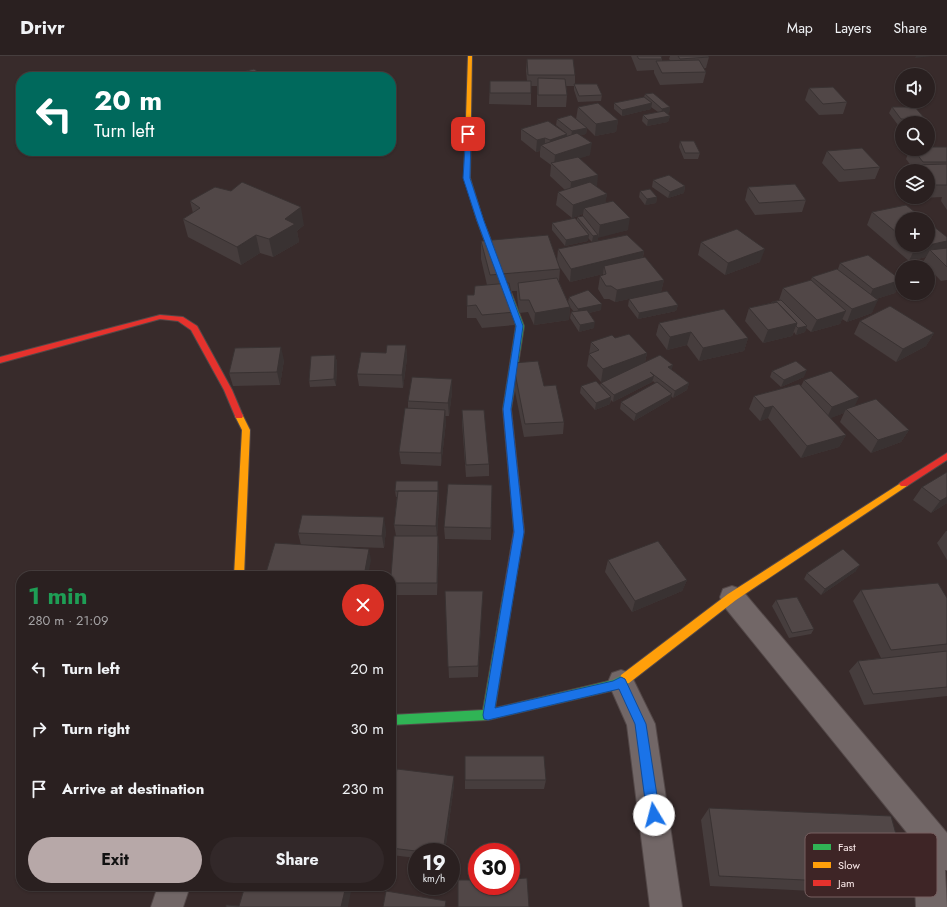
<!DOCTYPE html>
<html lang="en">
<head>
<meta charset="utf-8">
<style>
	:root { --surface:#2a2020; --page:#322829; --text:#f1f3f6; --muted:#a5a3a5; --line:#463e3e; --accent:#b7a8a8 }
	body { margin:0; font-family:Jost,sans-serif; background:var(--page); color:var(--text); height:100vh; display:flex; flex-direction:column; font-size:15px; white-space:nowrap }
	* { box-sizing:border-box; margin:0 }
	p { font-size:13px; color:var(--muted) }
	.icon { flex:none; width:22px; height:22px; fill:none; stroke:currentColor; stroke-width:2; stroke-linecap:round; stroke-linejoin:round }
	.map { position:relative; flex:1; overflow:hidden }
	.panel { position:absolute; left:16px; top:515px; width:380px; height:320px; display:flex; flex-direction:column; background:var(--surface); border-radius:16px; box-shadow:0 1px 3px #0004,0 0 0 1px var(--line) }
	.panel>* { flex:none }
	.top-card { position:absolute; left:16px; top:16px; width:380px; height:84px; border-radius:16px; box-shadow:0 1px 3px #0004,0 0 0 1px var(--line); background:#00695c; color:#fff; overflow:hidden }
	.fabs { position:absolute; left:895px; top:12px; display:grid; gap:8px }
	.fabs a { display:grid; place-items:center; width:40px; height:40px; border-radius:50%; background:var(--surface); box-shadow:0 1px 3px #0004,0 0 0 1px var(--line); font-size:20px }
	.speed { position:absolute; left:408px; top:787px; display:flex; gap:8px; font-size:20px; font-weight:700; text-align:center }
	.speed>* { display:grid; place-content:center; width:52px; height:52px; border-radius:50%; background:var(--surface); box-shadow:0 1px 3px #0004,0 0 0 1px var(--line); line-height:1 }
	.speed small { font-size:10px; font-weight:400 }
	.speed .limit { border:6px solid #d22; background:#fff; color:#111 }
	.pin { position:absolute; display:grid; place-items:center; width:34px; height:34px; color:#fff; margin:-17px; border-radius:8px; box-shadow:0 2px 6px #0006 }
	.me { position:absolute; width:44px; margin:-22px; rotate:352deg; stroke-linejoin:round; filter:drop-shadow(0 0 3px #0008) }
	.turn { display:flex; align-items:center; gap:14px; height:84px; padding:0 12px; font-size:18px }
	.turn .icon { width:52px; height:52px; stroke-width:2.5 }
	.turn b { display:block; font-size:28px; line-height:34px }
	.round { display:grid; place-items:center; flex:none; width:42px; height:42px; border-radius:21px; background:var(--page) }
	.overview { display:flex; align-items:center; justify-content:space-between; height:68px; padding:0 12px }
	h1 { font-size:24px; font-weight:700; line-height:30px; color:#1e9e55 }
	.button { display:flex; gap:8px; margin-top:auto; padding:8px 12px }
	.button a { flex:1; height:46px; border-radius:24px; background:var(--accent); color:#111; font-size:16px; font-weight:700; line-height:46px; text-align:center }
	.button a+a { background:var(--page); color:var(--text) }
	ul { padding:0; list-style:none }
	li { display:flex; align-items:center; gap:12px; height:60px; padding:0 12px }
	li div { flex:1 }
	li b { display:block; font-size:15px }
	li em { font-style:normal }
	header { display:flex; align-items:center; gap:24px; box-sizing:border-box; height:56px; padding:0 20px; background:var(--surface); border-bottom:1px solid var(--line) }
	header strong { font-size:19px }
	nav { display:flex; gap:22px; margin-inline-start:auto; font-size:14px }
	.map>svg:first-child { display:block }
</style>
</head>
<body>
<header>
<strong>Drivr</strong>
<nav><a>Map</a><a>Layers</a><a>Share</a></nav>
</header>
<div class="map">
<svg width="947" height="851" viewBox="0 0 947 851">
	<rect width="100%" height="100%" fill="#382b2b"/>
	<g fill="none" stroke-linecap="round" stroke-linejoin="round">
		<defs>
			<path id="street" d="M732,530L741,533L947,777V814H945L947,851H916L913,784L723,549L720,541L723,533Z
				M621,614L630,617L655,668L682,851H650L627,669L608,626L612,617Z
				M158,830H190L183,851H151Z"/>
			<path id="fast" d="M480,162L483,164L524,270L511,353L507,356L503,353L516,270L477,164Z
				M510,524L514,525L515,528L495,652L613,624L625,618L629,619L630,623L629,627L615,634L488,664L391,669V659L483,654L505,528L506,525Z"/>
			<path id="slow" d="M468,0H472L470,122L483,164L480,166L477,164L464,122Z
				M239,357L242,358L250,374L244,520H234L242,374L235,360Z
				M904,425L907,426L909,428L907,430L736,544L629,627L625,628L621,627L620,623L621,619L728,538Z"/>
			<path id="jam" d="M160,259L183,261L197,270L232,334L243,360L242,362H236L235,360L224,334L191,274L178,265L160,263L0,307V301Z
				M507,350L511,353L524,475L515,528L514,531L510,532L506,531L505,528L514,475L503,353Z
				M947,397V404L907,430H901L899,428L901,426Z"/>
		</defs>
		<!-- street casing -->
		<use href="#street" stroke="#534848" stroke-width="2"/>
		<!-- fast casing -->
		<use href="#fast" stroke="#534848" stroke-width="2"/>
		<!-- slow casing -->
		<use href="#slow" stroke="#534848" stroke-width="2"/>
		<!-- jam casing -->
		<use href="#jam" stroke="#534848" stroke-width="2"/>
		<!-- street -->
		<use href="#street" fill="#726767" fill-rule="evenodd"/>
		<!-- fast -->
		<use href="#fast" fill="#30b455" fill-rule="evenodd"/>
		<!-- slow -->
		<use href="#slow" fill="#ff9f0a" fill-rule="evenodd"/>
		<!-- jam -->
		<use href="#jam" fill="#e5322d" fill-rule="evenodd"/>
	</g>
	<!-- wall -->
	<path fill="#463d3d" d="M631,0H661L662,3V5H671L669,3L670,0H708L709,1L706,12H704L706,16L703,27L660,29L654,17V14L637,15Z
		M527,3L575,19V28L602,39L601,45L578,46L574,34V30H566L567,39L566,51H537V30H531V49L489,48L490,25H527L526,15Z
		M809,32L847,46L843,58L819,59L805,44Z
		M645,38L670,51L669,57L667,58L670,60L668,66L647,70L642,65L643,59L658,56L651,51V53L622,60L614,53V47L644,41Z
		M578,51L618,64L616,76L595,80L587,72L586,78L580,79L590,99L579,102L597,131L607,138L605,147L628,174L598,181V185L644,195L643,202L664,224L661,236L615,246L609,243H604L598,233L600,220L603,219V218L570,226L559,210L560,213L559,226L568,246L569,241L601,254L589,257L594,272L579,276L570,262L571,256H574L570,251L569,264L534,269L528,256L519,257L517,239V235H511L515,256L514,269L482,272L476,262H467V250L474,239L487,229L481,203V185L557,204L558,193L592,186L588,182V185L565,190L552,174V167L577,164V161L583,160V158L572,162L556,149L558,136L565,134L550,120L551,109L540,101V95L536,96L521,84V73L566,77L556,69L557,63L581,67L576,63Z
		M892,51L925,63L923,67H902V69H898L889,57Z
		M680,85L700,97L698,103H684L679,91Z
		M947,91V154L941,145L942,141L923,142V141H928V115H910L912,111L906,103L910,93H928Z
		M827,95L880,111L875,123L839,126L822,107Z
		M653,124L685,130L684,137L668,142L652,131Z
		M748,131L806,144L802,156L755,159L745,144Z
		M640,135L657,141L656,147L645,149L639,141Z
		M190,145L304,169L297,175L299,186L273,201L260,197L241,209L188,181L183,163L193,157Z
		M872,156L902,163V189H928L947,192V224L941,225L923,206L926,201L909,205L867,169Z
		M701,186L760,206L725,219L698,199Z
		M840,207L901,224L895,237L876,243L872,257L847,266L842,263L840,268L811,276L806,272L805,276L796,279L794,276L792,280L763,287L745,265L749,252L771,247L772,246L779,244L783,232L811,224L812,221L838,213Z
		M629,243L678,249L676,255L638,263L628,250Z
		M860,265L934,277L926,290L896,306L854,278Z
		M659,267L748,282L744,295L699,305L687,289L667,294L656,279Z
		M615,282L647,297L645,306L672,314L689,327L687,334L673,342L671,340L670,344L634,365L620,353L621,346L655,327L653,325L652,326L613,346L611,344L610,348L595,354L580,337L581,330L600,329L601,327L610,322L601,326L587,310L591,286Z
		M406,289L407,302L403,332L359,330L357,318L386,297Z
		M335,299L337,306L336,330L310,331L309,325Z
		M284,304L280,329L233,330L229,317Z
		M513,307L564,366L563,378L524,381L512,320Z
		M772,315L804,321L781,331L770,321Z
		M452,323V336L449,360H445L446,366L441,410L401,408L399,396L408,352V345Z
		M804,324L855,350L909,374L901,386L871,397L840,366L844,357L830,362L846,379L839,391L801,402L768,362L760,365L749,353L754,340L801,330Z
		M462,354L489,408V420L466,421L462,367Z
		M492,429L491,484L445,483L444,471Z
		M438,431L439,448L437,480L439,492L437,539H392L391,532V520L396,480L394,469L397,441H396L395,435Z
		M922,431L947,447L931,457L913,444Z
		M386,474L384,492L326,490L371,504L301,489L298,477Z
		M946,475H947V504L937,487Z
		M608,504L687,524L682,535L632,556L605,516Z
		M856,515L821,539L804,523L807,517Z
		M861,534L947,542V640L864,649L849,615L858,605L881,602L853,545Z
		M445,535L482,547L478,621L449,622Z
		M776,544L814,573L811,578L789,582L772,550Z
		M465,700L546,724L544,733H465Z
		M454,720V729L445,796H417V802L391,799V748Z
		M709,752L910,829L894,839L710,830L701,764Z"/>
	<!-- shaded-wall -->
	<path fill="#393232" d="M916,0H932L915,2Z
		M652,47L651,53L622,60V54Z
		M670,51L669,57L661,59L662,53Z
		M670,60L668,66L647,70L648,64Z
		M618,64L616,76L595,80L596,68Z
		M587,72L586,78L571,81L572,75Z
		M567,78L566,90L549,95L550,84Z
		M545,82V92L541,89L540,95L536,96L537,84Z
		M592,87L590,99L555,111L554,110L555,99Z
		M598,119L597,131L570,138L571,126Z
		M685,130L684,137L668,142L670,136Z
		M607,138L605,150L584,152L583,158L572,162L573,149Z
		M657,141L656,147L645,149L647,143Z
		M301,151L304,169L297,175L299,186L273,201L269,183L285,163Z
		M630,162L628,174L598,182L600,169Z
		M256,179L260,197L241,209L237,191Z
		M589,179L588,185L565,190L566,184Z
		M598,179V185L592,186L593,180Z
		M947,185V191L944,197L930,194L926,201L909,205L915,192Z
		M765,193L760,206L725,219L728,207Z
		M644,195L641,208L604,210L603,218L570,226L571,213Z
		M664,224L661,236L615,246L617,234Z
		M901,224L895,237L867,246L873,233Z
		M878,244L872,257L847,266L852,253Z
		M602,248L601,254L577,260L578,253Z
		M678,249L676,255L638,263L639,257Z
		M570,251L569,264L534,269L535,257Z
		M846,255L840,268L811,276L817,264Z
		M595,266L594,272L579,276L580,269Z
		M797,267L792,280L763,287L768,274Z
		M807,270L805,276L796,279L798,272Z
		M691,276L687,289L667,294L670,281Z
		M934,277L926,290L896,306L903,293Z
		M748,282L744,295L699,305L703,292Z
		M406,289L407,302L403,332L402,319Z
		M281,291L284,304L280,329L277,316Z
		M647,297L644,310L601,326L603,313Z
		M335,299L337,306L336,330L334,323Z
		M673,309L671,316L668,311Z
		M807,314L804,321L781,331L784,324Z
		M654,320L652,326L613,346L614,339Z
		M452,323V336L449,360L448,347Z
		M689,327L687,334L673,342L675,335Z
		M672,338L670,344L634,365L636,358Z
		M611,341L610,348L595,354L596,347Z
		M859,341L853,354L846,353L844,357L826,364L832,351Z
		M773,350L768,362L760,365L765,352Z
		M445,354L446,366L441,410V397Z
		M909,374L901,386L871,397L878,384Z
		M846,379L839,391L801,402L807,390Z
		M438,425L439,448L437,482L436,470Z
		M947,441V447L931,457L940,445Z
		M384,461L386,474L384,492L382,480Z
		M438,480L439,492L437,539V527Z
		M369,493L371,504L368,520H364Z
		M860,509L856,515L821,539L825,533Z
		M687,524L682,535L632,556L635,545Z
		M483,535L482,547L478,621V610Z
		M454,720V729L445,796H443Z
		M346,830H352L348,851H341Z"/>
	<!-- building -->
	<path fill="#514747" stroke="#393232" d="M637,0H661L662,3H639Z
		M678,0H708L709,1L680,3Z
		M527,3H573L575,19H528Z
		M699,4L706,16L662,17L656,5Z
		M254,13L266,21H239L235,18Z
		M538,22L565,23L567,39H538Z
		M490,25H531V37H490Z
		M574,28H597L602,39L579,40Z
		M833,31L847,46L823,48L809,32Z
		M653,37L670,51L662,53L645,38Z
		M644,41L652,47L622,54L614,47Z
		M598,47L618,64L596,68L578,51Z
		M892,51H915L925,63H901Z
		M664,55L670,60L648,64L643,59Z
		M571,59L587,72L572,75L557,63Z
		M548,65L567,78L550,84L545,82L537,84L521,73Z
		M577,77L592,87L555,99L541,89Z
		M680,85H694L700,97H685Z
		M928,91H947V106H923L913,93H928Z
		M862,92L880,111L844,114L827,95Z
		M578,101L598,119L571,126L551,107Z
		M947,108V129H929L928,128V115H918L913,109Z
		M669,119L685,130L670,136L653,124Z
		M242,126L301,151L285,163L295,168L269,183L256,179L237,191L183,163L200,152L190,145L215,131L231,135Z
		M590,126L607,138L573,149L558,136Z
		M795,128L806,144L759,147L748,131Z
		M650,133L657,141L647,143L640,135Z
		M613,145L630,162L600,169L584,152Z
		M906,149L924,163H902V181L872,156Z
		M583,160L598,179L593,180L577,161Z
		M575,162L589,179L566,184L552,167Z
		M928,166L947,181V185L915,192L912,189H928Z
		M737,173L765,193L728,207L701,186Z
		M548,179L560,213L490,219L481,185Z
		M627,179L644,195L571,213L558,193Z
		M947,192V211L930,194Z
		M868,199L901,224L873,233L840,207Z
		M645,201L664,224L617,234L611,230H606L600,220L606,218L604,210Z
		M837,213L878,244L852,253L812,221Z
		M557,222L570,251L535,257L529,244H520L518,227Z
		M811,224L846,255L817,264L783,232Z
		M509,227L515,256L482,259L476,249L467,250V239H474L475,230Z
		M588,234L602,248L578,253L569,241Z
		M667,235L678,249L639,257L629,243Z
		M781,244L807,270L798,272L796,270L797,267L777,246L773,247L772,246Z
		M777,246L797,267L768,274L749,252Z
		M890,250L934,277L903,293L860,265Z
		M724,253L748,282L703,292L691,276L670,281L659,267Z
		M587,254L595,266L580,269L571,256Z
		M629,278L647,297L603,313L589,298L599,294L591,286L612,279L615,282Z
		M387,289H406L402,319L357,318L361,296L386,297Z
		M281,291L277,316L229,317L235,292Z
		M335,299L334,323L309,325L311,300Z
		M660,299L673,309L668,311L689,327L675,335L650,316L654,320L614,339L601,327Z
		M538,305L544,330L556,329L564,366L525,368L513,307Z
		M796,305L807,314L784,324L772,315Z
		M831,315L859,341L832,351L804,324Z
		M412,321L452,323L448,347L408,345Z
		M596,325L611,341L596,347L581,330Z
		M657,326L672,338L636,358L621,346Z
		M799,328L846,379L807,390L773,350L765,352L754,340Z
		M876,343L909,374L878,384L846,353Z
		M405,352L445,354L441,397L399,396Z
		M462,354H484L489,408L466,409Z
		M947,416V441L940,445L922,431Z
		M396,425H438V435H395Z
		M448,428L492,429L491,472L444,471Z
		M398,435H438L436,470L394,469Z
		M302,459L384,461L382,480L298,477Z
		M394,480H438L437,527H391V520Z
		M658,485L687,524L635,545L608,504Z
		M275,487L369,493L364,520H265Z
		M843,493L860,509L825,533L807,517Z
		M938,527L947,542V588L891,594L861,534Z
		M445,535H483L478,610L448,611Z
		M797,541L814,573L792,577L776,544Z
		M947,595V631L873,638L858,605Z
		M465,700H544L546,724H465Z
		M397,713L454,720L443,796H424L391,792V748Z
		M709,752L891,760L910,829L719,820Z
		M527,822L529,851H458V824H477V830H511V823Z
		M245,830H346L341,851H226V849L239,850Z
		M386,835L446,845L445,851H383Z"/>
	<!-- route -->
	<path fill="#1a73e8" stroke="#114b97" d="M466,76L471,78L470,122L484,165L523,270L511,353L524,476L495,652L613,625L621,621L625,623L646,668L660,759L658,764L654,765L649,764L647,759L635,668L619,633L488,664L484,663L483,659L514,476L503,353L516,270L477,165L463,122Z"/>
	<!-- legend -->
	<rect x="805" y="777" width="132" height="64" rx="6" fill="#3e2526" stroke="#776061" stroke-width="1"/>
	<rect x="813" y="788" width="18" height="6" fill="#30b455"/>
	<rect x="813" y="806" width="18" height="6" fill="#ff9f0a"/>
	<rect x="813" y="824" width="18" height="6" fill="#e5322d"/>
	<g font-size="11" fill="#fcebeb">
		<text x="838" y="795">Fast</text>
		<text x="838" y="813">Slow</text>
		<text x="838" y="831">Jam</text>
	</g>
</svg>
<div class="fabs">
<a><svg class="icon" aria-label="sound" viewBox="0 0 24 24"><path d="M4 9h4l5-4v14l-5-4H4zM17 9q2 3 0 6"/></svg></a>
<a><svg class="icon" aria-label="search" viewBox="0 0 24 24"><circle cx="10" cy="10" r="6"/><path d="M15 15l6 6"/></svg></a>
<a><svg class="icon" aria-label="layers" viewBox="0 0 24 24"><path d="M12 4l9 5-9 5-9-5zM3 14l9 5 9-5"/></svg></a>
<a>+</a>
<a>−</a>
</div>
<div class="speed"><div>19<small>km/h</small></div><div class="limit">30</div></div>
<div class="pin" style="left:468px;top:78px;background:#d93025"><svg class="icon" aria-label="arrive" viewBox="0 0 24 24"><path d="M6 21V4h12l-3 4 3 4H6"/></svg></div>
<svg class="me" style="left:654px;top:759px" viewBox="-20 -20 40 40"><circle r="19" fill="#fff"/><path d="M0-13L10 11 0 6-10 11z" fill="#1a73e8"/></svg>
<div class="top-card">
<div class="turn"><svg class="icon" aria-label="left" viewBox="0 0 24 24"><path d="M17 20v-9H6M10 6l-5 5 5 5"/></svg><div><b>20 m</b>Turn left</div></div>
</div>
<section class="panel">
<div class="overview"><div><h1>1 min</h1><p>280 m · 21:09</p></div><a class="round" style="background:#d93025;color:#fff"><svg class="icon" aria-label="close" viewBox="0 0 24 24"><path d="M6 6l12 12M18 6L6 18"/></svg></a></div>
<ul>
<li><svg class="icon" aria-label="left" viewBox="0 0 24 24"><path d="M17 20v-9H6M10 6l-5 5 5 5"/></svg><div><b>Turn left</b></div><em>20 m</em></li>
<li><svg class="icon" aria-label="right" viewBox="0 0 24 24"><path d="M7 20v-9h11M14 6l5 5-5 5"/></svg><div><b>Turn right</b></div><em>30 m</em></li>
<li><svg class="icon" aria-label="arrive" viewBox="0 0 24 24"><path d="M6 21V4h12l-3 4 3 4H6"/></svg><div><b>Arrive at destination</b></div><em>230 m</em></li>
</ul>
<div class="button"><a>Exit</a><a>Share</a></div>
</section>
</div>
</body>
</html>
